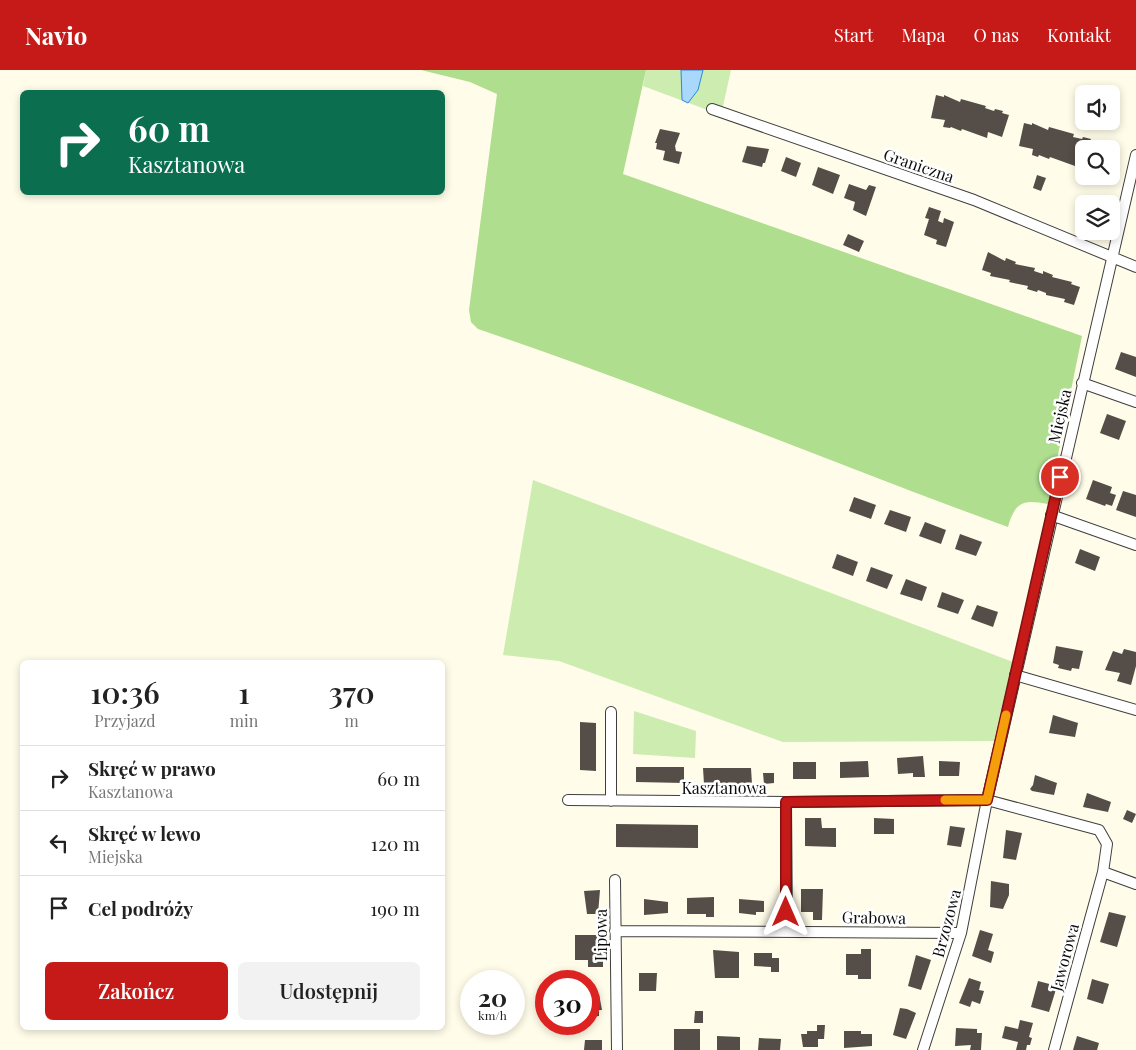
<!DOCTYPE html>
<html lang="pl">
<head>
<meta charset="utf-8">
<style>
	:root { --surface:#fff; --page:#f2f2f2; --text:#222; --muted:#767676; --line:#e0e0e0; --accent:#c61a18 }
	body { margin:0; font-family:"Playfair Display",serif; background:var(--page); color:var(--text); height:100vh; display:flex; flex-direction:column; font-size:19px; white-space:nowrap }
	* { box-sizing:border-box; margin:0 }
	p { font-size:16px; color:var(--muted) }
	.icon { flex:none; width:28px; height:28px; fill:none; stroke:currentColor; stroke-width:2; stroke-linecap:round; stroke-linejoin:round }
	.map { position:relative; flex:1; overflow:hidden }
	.drawer { position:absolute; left:20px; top:590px; width:425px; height:370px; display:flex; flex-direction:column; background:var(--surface); border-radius:8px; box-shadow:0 2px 8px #0003 }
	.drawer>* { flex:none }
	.guide { position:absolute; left:20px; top:20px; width:425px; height:105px; border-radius:8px; box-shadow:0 2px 8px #0003; background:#0b6e4f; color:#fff; overflow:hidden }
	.controls { position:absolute; left:1075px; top:15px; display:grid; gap:10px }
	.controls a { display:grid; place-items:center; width:45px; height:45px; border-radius:8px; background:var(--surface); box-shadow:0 2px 8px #0003; font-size:25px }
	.speed { position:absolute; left:460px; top:900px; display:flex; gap:10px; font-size:25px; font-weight:700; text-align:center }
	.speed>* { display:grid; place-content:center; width:65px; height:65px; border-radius:50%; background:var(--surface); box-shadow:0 2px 8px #0003; line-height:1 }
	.speed small { font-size:12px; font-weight:400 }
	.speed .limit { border:8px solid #d22; background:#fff; color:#111 }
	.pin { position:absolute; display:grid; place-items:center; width:42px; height:42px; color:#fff; margin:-21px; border:2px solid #fff; border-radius:50%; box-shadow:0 1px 5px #0007 }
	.me { position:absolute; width:55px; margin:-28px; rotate:0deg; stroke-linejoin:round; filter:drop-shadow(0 0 4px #0008) }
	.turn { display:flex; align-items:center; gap:18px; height:105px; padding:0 25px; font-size:22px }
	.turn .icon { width:65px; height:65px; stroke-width:2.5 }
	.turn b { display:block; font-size:35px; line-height:42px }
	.eta { display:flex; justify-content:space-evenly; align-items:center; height:85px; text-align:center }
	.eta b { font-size:30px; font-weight:600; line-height:35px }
	.action { display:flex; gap:10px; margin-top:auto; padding:10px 25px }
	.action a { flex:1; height:58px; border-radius:8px; background:var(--accent); color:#fff; font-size:20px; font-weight:600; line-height:58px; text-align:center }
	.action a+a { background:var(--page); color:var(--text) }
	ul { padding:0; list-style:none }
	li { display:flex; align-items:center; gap:15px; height:65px; padding:0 25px; border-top:1px solid var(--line) }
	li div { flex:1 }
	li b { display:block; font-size:19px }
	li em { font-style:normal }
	header { display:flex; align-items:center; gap:30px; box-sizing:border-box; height:70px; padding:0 25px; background:var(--accent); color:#fff }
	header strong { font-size:24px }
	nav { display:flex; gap:28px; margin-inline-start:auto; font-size:18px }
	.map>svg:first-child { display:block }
</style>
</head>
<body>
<header>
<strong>Navio</strong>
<nav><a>Start</a><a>Mapa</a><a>O nas</a><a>Kontakt</a></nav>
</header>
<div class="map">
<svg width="1136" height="980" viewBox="0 0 1136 980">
	<rect width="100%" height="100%" fill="#fffce9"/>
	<!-- green -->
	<path fill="#ccecb0" d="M646,0H731L721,45L643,16Z
		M533,410L1013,592L994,671L783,672L559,591L503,585Z
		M634,641L696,661L695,688L633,684Z"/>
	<!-- forest -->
	<path fill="#aede8e" d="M421,0H646L623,104L1082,266L1048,434C1023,429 1015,432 1008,457C831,393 657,319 478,259L471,252L469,240L497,24L470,12Z"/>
	<!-- water -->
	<path fill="#a9d8fb" stroke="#2a89d9" d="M681,0H703L698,20L688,33L682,30Z"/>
	<!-- building -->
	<path fill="#554d47" d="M936,25L944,27V25L960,32L961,29L986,36L985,38L994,41L995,39L1003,41L1002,43L1009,45L1002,67L988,62L987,68L962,59L961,61L951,57L950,58L943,57L945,50L931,48Z
		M1024,53L1032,55V53L1048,60L1049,57L1074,64L1073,67L1082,69L1083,67L1091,69L1090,71L1097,73L1096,79H1084V93L1077,90L1075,96L1050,87L1049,89L1039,85L1038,87L1032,85L1033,79L1019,76Z
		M660,59L680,63L675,76L676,81L682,82L679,94L663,90L665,81L656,79L657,73H655Z
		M747,76L769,79L765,93H763L762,97L742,92Z
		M786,87L801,93L796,107L781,101Z
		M818,97L840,105L833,124L812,115Z
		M1037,105L1046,108L1041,121L1033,118Z
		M849,114L866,120L869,115L876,117L866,146L853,140L855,132L844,128Z
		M929,137L941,141L938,151L943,153L944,148L954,152L946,177L936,174L937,170L924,165L929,149L925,148Z
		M848,164L864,171L859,182L843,175Z
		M988,182L1005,191L1006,188L1016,192L1015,194L1035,198L1034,201L1043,204V201L1053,205L1052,207L1072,212L1071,214L1080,217L1074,235L1064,232L1065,229L1046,225V223L1038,220L1037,222L1027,219L1028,216L1009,212L1010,210L990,206L991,203L982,200Z
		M1121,282L1136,287V307L1115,299Z
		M1107,344L1126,351L1119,370L1100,363Z
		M1093,410L1112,417L1110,423L1116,425L1112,436L1106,434L1105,436L1086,429Z
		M1123,421L1136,425V447L1116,440Z
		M854,427L876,435L871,449L849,441Z
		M890,440L911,447L906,462L884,454Z
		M925,452L946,460L941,474L919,466Z
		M960,464L982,472L976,486L955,479Z
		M1080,479L1100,487L1095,501L1075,493Z
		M837,484L858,492L853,506L832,498Z
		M871,497L893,505L887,519L866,511Z
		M906,509L927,517L922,531L900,524Z
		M942,522L964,530L958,544L937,537Z
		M977,535L998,542L993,557L971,549Z
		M1056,576L1083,581L1079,599L1072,598L1071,601L1058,598L1059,595L1053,593Z
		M1124,579L1136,582V596L1131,615L1117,611L1120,603L1105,600L1113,581L1122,584Z
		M1053,645L1078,653L1075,667L1049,663Z
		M580,652L596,653V701L580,700Z
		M923,686L925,707H913V703L898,704L897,688Z
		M868,691L869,707L840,708V692Z
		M939,691L960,692L959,706H939Z
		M793,692H816V709H793Z
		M636,697H684V713L636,712Z
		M703,698H751L752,714H704Z
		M763,703H774V713L764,714Z
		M1035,705L1057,713L1054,725L1032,721L1030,719L1033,715Z
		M1087,723L1111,732L1108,742L1083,737Z
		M1127,740L1136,744L1132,753L1123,749Z
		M805,748H821L822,758H836V777L805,776Z
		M874,748L894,749V764H874Z
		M616,754L698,755V778L616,777Z
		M950,756L965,758L961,777L947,775Z
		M1006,760L1022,763L1016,790L1003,788Z
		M991,811L1009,814V825L1003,839L990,837Z
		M801,819H823L822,850H813V842H801Z
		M600,820L598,844H587L584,821Z
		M714,827V847H706V844H687V828Z
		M644,829L668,832V843L644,845Z
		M739,829L764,831V842H756V845L739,843Z
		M1109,842L1126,846L1117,877L1100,872Z
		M980,860L993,864L988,880L994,882L991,893L972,886Z
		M575,865H599V882H603V897H588V890H575Z
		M861,879H871V909H858V905H846V884H861Z
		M713,880L739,882V908H715Z
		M754,883H772V888H779V902H771V897L754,896Z
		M916,885L931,890L921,920L908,916Z
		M639,903H657L656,921H639Z
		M969,908L981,912L979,920L984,921L980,934L972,931L970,937L959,933Z
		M1092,909L1109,914L1103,934L1087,929Z
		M1038,911L1057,916L1049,942L1031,937Z
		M599,924L602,940H599V946L589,947V925Z
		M900,938L907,939L916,943L906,969L893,965Z
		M695,941H703V953H694Z
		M1020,950L1033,953L1029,967L1032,968L1030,975H1027L1026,980H1016L1018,972L1002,968L1005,956L1018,959Z
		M817,955H825L824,969H818V977H803L801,964H807V961H817Z
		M956,958L977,959V963H982L981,980H970L971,975L955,976Z
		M674,959H700V980H674Z
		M844,961H861V964H872V976L844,978Z
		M717,966L740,967V980H717Z
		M1077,966L1099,973L1097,980H1073Z
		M759,968L781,969L780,980H758Z
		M585,970H602V980H584Z"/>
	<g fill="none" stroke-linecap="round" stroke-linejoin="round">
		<defs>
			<path id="street" d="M712,39L974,130L1136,197
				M1082,313L1136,332
				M1051,445L1136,475
				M1015,605L1136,640
				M568,730L786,732L987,730L1099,760L1107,774L1103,802L1054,980
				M611,731V642
				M786,732L787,861
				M1103,802L1136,814
				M615,810L617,980
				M615,861L961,863
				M923,980L961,863L987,730L1136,85"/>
		</defs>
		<!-- street casing -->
		<use href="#street" stroke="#3e3e3e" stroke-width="12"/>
		<!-- street -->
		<use href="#street" stroke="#fff" stroke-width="10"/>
	</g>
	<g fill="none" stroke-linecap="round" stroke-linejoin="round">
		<defs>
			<path id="route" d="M786,842V732L987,730L1060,407"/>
		</defs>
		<!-- route casing -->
		<use href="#route" stroke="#811110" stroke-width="12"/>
		<!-- route -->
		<use href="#route" stroke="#c61a18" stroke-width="9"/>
		<!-- slow -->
		<path stroke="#f59e0b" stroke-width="9" d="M945,730H987L1006,645"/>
	</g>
	<g text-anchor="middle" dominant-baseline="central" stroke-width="5" stroke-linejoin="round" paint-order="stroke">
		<!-- street labels -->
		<g font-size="16" fill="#0b0b0b" stroke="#fff">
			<text transform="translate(919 95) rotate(19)">Graniczna</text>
			<text transform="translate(1059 346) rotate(-77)">Miejska</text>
			<text x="724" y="717">Kasztanowa</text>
			<text transform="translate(874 847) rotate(1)">Grabowa</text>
			<text transform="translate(946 853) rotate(-75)">Brzozowa</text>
			<text transform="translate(600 865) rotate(-90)">Lipowa</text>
			<text transform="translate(1064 887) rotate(-75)">Jaworowa</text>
		</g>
	</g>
</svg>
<div class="controls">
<a><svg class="icon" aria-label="sound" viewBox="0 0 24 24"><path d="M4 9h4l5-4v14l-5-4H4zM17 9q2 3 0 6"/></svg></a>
<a><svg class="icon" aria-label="search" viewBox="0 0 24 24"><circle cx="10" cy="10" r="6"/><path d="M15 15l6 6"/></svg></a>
<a><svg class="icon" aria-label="layers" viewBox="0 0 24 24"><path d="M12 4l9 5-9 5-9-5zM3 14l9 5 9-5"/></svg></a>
</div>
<div class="speed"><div>20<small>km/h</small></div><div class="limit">30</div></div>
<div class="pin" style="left:1060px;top:407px;background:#d93025"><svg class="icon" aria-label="arrive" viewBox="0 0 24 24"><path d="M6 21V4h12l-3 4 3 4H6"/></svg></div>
<svg class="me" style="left:786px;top:842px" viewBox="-20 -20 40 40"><path d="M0-17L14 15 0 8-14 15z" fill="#c61a18" stroke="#fff" stroke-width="4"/></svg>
<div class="guide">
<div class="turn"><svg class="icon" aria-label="right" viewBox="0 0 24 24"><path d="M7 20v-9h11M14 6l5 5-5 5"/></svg><div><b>60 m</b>Kasztanowa</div></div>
</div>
<section class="drawer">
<div class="eta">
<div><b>10:36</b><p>Przyjazd</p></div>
<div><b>1</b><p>min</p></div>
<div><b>370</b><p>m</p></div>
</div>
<ul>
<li><svg class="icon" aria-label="right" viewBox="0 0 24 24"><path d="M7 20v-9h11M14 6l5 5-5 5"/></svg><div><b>Skręć w prawo</b><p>Kasztanowa</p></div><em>60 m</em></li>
<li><svg class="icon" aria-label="left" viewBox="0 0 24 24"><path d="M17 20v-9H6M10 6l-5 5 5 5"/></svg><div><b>Skręć w lewo</b><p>Miejska</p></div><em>120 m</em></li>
<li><svg class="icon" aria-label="arrive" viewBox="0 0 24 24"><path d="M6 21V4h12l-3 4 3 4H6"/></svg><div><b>Cel podróży</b></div><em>190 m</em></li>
</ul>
<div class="action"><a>Zakończ</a><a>Udostępnij</a></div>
</section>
</div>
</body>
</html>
